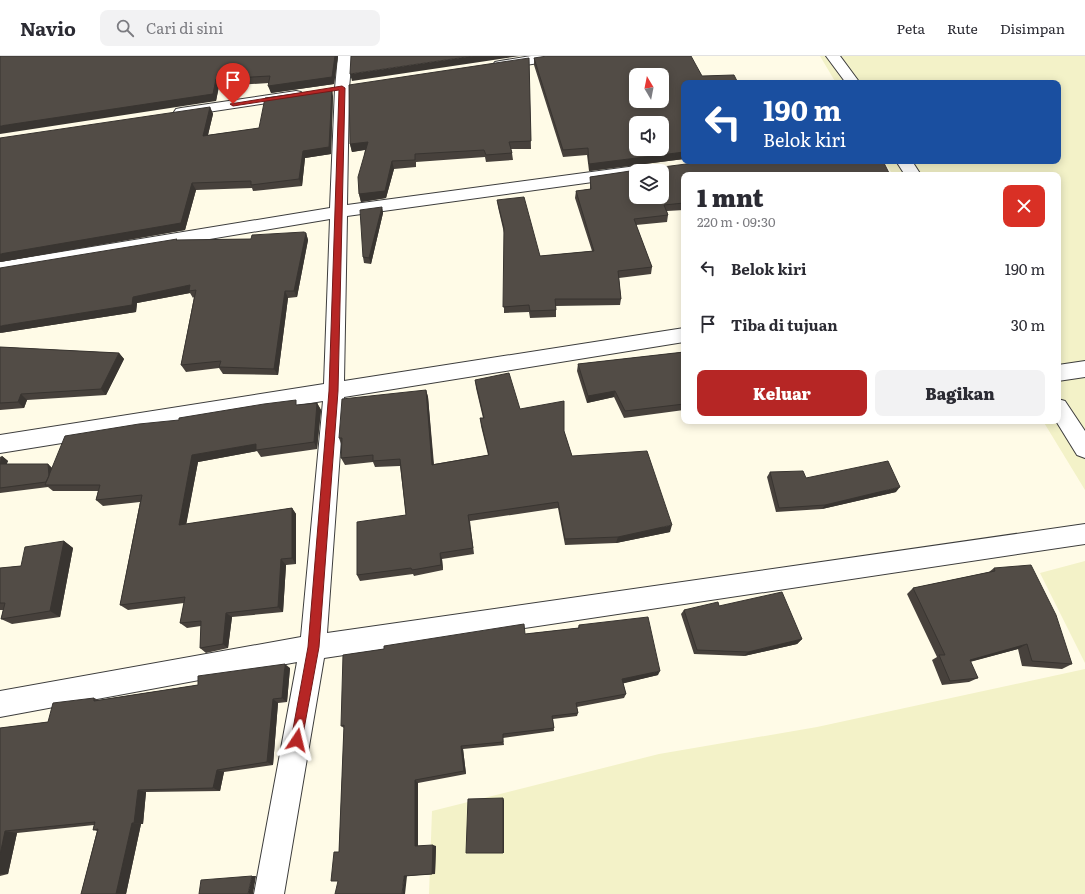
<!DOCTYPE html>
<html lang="id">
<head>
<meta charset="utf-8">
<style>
	:root { --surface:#fff; --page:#f2f2f3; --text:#2b2b33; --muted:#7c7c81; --line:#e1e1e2; --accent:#b62625 }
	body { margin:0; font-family:Literata,serif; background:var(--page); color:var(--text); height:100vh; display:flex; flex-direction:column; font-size:15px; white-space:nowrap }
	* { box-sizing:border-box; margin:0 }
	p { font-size:13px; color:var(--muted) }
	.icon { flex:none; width:22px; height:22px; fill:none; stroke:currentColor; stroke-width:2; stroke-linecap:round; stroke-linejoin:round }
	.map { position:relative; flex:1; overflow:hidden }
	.side { position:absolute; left:681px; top:116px; width:380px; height:252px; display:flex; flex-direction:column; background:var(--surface); border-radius:8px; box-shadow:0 2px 10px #0003 }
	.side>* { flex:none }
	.top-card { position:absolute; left:681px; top:24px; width:380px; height:84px; border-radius:8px; box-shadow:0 2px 10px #0003; background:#1a4fa0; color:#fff; overflow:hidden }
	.needle { width:26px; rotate:350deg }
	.controls { position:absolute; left:629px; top:12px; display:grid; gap:8px }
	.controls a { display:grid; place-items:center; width:40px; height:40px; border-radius:8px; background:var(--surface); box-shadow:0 2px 10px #0003; font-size:20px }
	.pin { position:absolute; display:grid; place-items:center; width:34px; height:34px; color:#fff; margin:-41px -17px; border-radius:50% 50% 50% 0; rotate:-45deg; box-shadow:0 0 4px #0007 }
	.pin .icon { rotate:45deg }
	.me { position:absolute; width:44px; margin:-22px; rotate:10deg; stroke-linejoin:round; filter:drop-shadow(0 0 3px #0008) }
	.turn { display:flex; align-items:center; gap:14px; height:84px; padding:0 16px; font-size:18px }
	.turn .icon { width:52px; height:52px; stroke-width:2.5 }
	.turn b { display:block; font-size:28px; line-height:34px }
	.round { display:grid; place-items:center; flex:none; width:42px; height:42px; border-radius:8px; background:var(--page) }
	.summary { display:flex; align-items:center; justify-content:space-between; height:68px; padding:0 16px }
	h1 { font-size:24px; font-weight:800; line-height:30px }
	.primary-button { display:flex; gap:8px; margin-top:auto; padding:8px 16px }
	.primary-button a { flex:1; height:46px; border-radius:8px; background:var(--accent); color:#fff; font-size:16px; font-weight:800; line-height:46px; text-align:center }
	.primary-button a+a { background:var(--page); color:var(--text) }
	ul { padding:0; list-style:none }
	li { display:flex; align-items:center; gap:12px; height:56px; padding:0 16px }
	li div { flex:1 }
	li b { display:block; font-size:15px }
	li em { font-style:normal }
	header { display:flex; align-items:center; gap:24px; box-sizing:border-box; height:56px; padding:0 20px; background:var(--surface); border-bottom:1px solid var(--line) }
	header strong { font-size:19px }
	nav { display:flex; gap:22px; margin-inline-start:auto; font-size:14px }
	.search { width:280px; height:36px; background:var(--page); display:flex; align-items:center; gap:10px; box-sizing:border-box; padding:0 14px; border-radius:8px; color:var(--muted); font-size:15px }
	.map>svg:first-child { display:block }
</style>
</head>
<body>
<header>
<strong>Navio</strong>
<div class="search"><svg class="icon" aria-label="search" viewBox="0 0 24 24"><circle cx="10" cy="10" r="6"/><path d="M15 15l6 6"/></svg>Cari di sini</div>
<nav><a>Peta</a><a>Rute</a><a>Disimpan</a></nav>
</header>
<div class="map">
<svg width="1085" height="838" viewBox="0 0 1085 838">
	<rect width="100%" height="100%" fill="#fffbe7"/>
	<!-- farmland -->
	<path fill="#f3f2c8" d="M820,0H1085V434L1043,365H1058V119H893L884,105H1058V27H836Z
		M1085,505V607L1040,517Z
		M1085,613V838H429L432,755L659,698L817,671Z"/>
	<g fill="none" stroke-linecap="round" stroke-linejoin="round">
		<defs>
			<path id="minor" d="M338,0H352L349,32L347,149L636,110L642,111L644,115H636V120L347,160L344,325L684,272V286L344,341L327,577L1085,468V488L324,602L284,838H254L297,606L0,661V635L301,581L323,345L0,397V379L324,328L330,163L0,218V206L330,152L335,32Z
				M531,0H565L563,3L558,4L500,13L495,12L493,9L495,6L500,5Z
				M826,0H840L860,27H846Z
				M296,35L301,36L303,39L301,42L181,60L176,59L174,56L176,53L181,52Z
				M896,105H912L921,119H905Z
				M1085,305V321L1058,325V309Z
				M1058,343L1065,345L1085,375V402L1077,399L1056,365H1058Z"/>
		</defs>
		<!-- minor casing -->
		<use href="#minor" stroke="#3d3d3d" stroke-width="2"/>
		<!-- minor -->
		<use href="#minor" fill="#fff" fill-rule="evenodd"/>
	</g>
	<!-- wall -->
	<path fill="#47413c" d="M0,0H338L334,28L271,37L269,27L219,30L216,45Z
		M529,2L531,93H511L512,97L513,104L486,106L485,101L416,106V111L394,113L386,142L361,146L359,138L365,94L352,96L350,88Z
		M534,2L684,27V103L589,115L587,99L563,101L534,9Z
		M333,40L331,98L305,102L302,130L253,135L252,132L196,134L185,174L0,206L210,51L213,58L208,79L259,72Z
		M663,111L684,119V154L667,155L668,159L667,166L636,169L652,211L651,218L619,222L621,243L620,249L556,250V261L530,262L529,256L504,257V177L498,151L497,144L540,200L592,195L575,142L576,135L590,133V121Z
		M382,151L383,157L371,208L364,207L363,201Z
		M306,177L308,184L297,241L288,242L278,319L223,318L219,312L186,316L181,309L194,241L193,242L190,237L137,247L136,256L0,277L178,184L251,183Z
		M0,291L119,297L124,303L106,339L27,344L24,352L0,354Z
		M684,296V354L624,362L614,341L587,347L577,315L578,308Z
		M475,324L520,353L564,375L572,400L670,476L616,487L565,489L558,452L470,465L474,498L442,503L443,514L414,520L413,518L360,525L357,519L406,459L400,410L375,411L373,406L345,409L341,402V388L339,382L426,334L428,341L434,408L488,399L481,370L480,362H483L476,332Z
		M317,347L321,354L317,393L261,401L257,395L198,406L186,468L292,452L296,458V508L286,509L283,556L232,561L228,592L206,597L200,592L201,570L187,572L180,567L184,547L128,554L120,549L140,446L103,450L96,444L98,435H53L48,431L0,437V401L2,400L8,405L6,408H48L52,412L179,364Z
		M770,416L806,422L896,436L822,453L776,456L767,421Z
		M64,485L73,492L60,561L12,568L1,563L3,554H0V512L21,510Z
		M994,512L1072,608L1062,613L1022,610L1018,593L970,606L978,622L969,626L942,629L932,604L937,601L907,538L913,532L989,516Z
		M719,550L802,583L797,588L744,600L694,598L681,558L684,554Z
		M579,569L658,619L623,627L626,638L624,642L577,651L578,657L577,660L553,663L554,675L503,682L504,689L463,693L466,718L418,727V790H436L435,818L331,825L339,796L344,672L341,670L525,578L578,572Z
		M290,612L287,646L278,647L273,709L224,716L220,735L146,736L143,768H141L126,838H81L97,775L93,774L94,769L17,777L8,818L0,820V672L48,666L94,642L99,644L198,629Z
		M504,744V797H466Z"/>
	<!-- shaded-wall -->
	<path fill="#393531" d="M335,0H338L334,28L271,37L268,30Z
		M473,0H520L352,25L350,18Z
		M216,23L219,30L216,45L0,78V70Z
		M332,33L333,40L331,98L305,102L302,130L299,123L303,95Z
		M210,51L213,58L206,87L203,80Z
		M368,86L369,93L352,96L350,88Z
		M684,96V103L589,115V108Z
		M392,105L394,113L386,142L361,146L359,138Z
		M192,127L196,134L185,174L0,206V198Z
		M382,151L383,157L371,208L369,202Z
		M306,177L308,184L297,241L294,235Z
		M190,229L189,235L190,237L137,247L136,256L0,277V270L133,241Z
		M285,235L288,242L278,319L274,313Z
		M119,297L124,303L106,339L101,333Z
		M426,334L428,341L434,416L432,409Z
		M615,335L614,341L587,347L588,340Z
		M21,338L27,344L24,352L18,346Z
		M317,347L321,354L317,393L314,386Z
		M256,388V394L257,395L198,406L185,475L179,469L192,399Z
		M2,400L8,405L5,413L0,409V406Z
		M48,408L53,413L49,426Z
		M900,431L896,436L822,453L825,449Z
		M292,452L296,458V508L292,502Z
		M672,469L670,476L616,487L618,481Z
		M64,485L73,492L60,561L50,555Z
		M440,497L442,503L443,514L441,509Z
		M281,503L286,509L283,556L278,551Z
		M226,557L232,561L228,592L223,588Z
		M802,583L797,588L744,600L748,596Z
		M1027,588L1018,593L961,608L970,604Z
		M285,608L290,612L287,646L282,642Z
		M660,615L658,619L621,628L622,623Z
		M273,643L278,647L273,709L267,706Z
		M461,690L463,693L466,718L464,715Z
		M217,714L224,716L220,735L213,732Z
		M415,724L418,727V791L415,790Z
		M138,734L146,736L143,768L134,767Z
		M503,742L504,744V797H503Z
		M132,767L141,768L126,838H116Z
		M5,775L17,777L8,818H0V799Z
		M433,789L436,790L435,818H432Z
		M252,820H256L253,838H248Z
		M404,820H407L405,838H402Z"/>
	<!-- building -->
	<path fill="#524c46" stroke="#393531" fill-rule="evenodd" d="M0,0H335L332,21L268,30L270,20L216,23L213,38L0,70Z
		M351,0H473L350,18Z
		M547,0H691L702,20L734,19L738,27H684V96L589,108L588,92L563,94L534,2ZM636,19H662V45H636ZM636,67H662V93H636Z
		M529,2L531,85L509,86L512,97L486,99L484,94L415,98V104L392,105L385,135L359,138L358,121L368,86L350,88L349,29Z
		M332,33L329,91L303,95L299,123L251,129V125L192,127L181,167L0,198V82L210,51L203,80L259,72L265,42Z
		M709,105H883L890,119H684V147L664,149L668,159L634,163L652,211L618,215L621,243H555L556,254L530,255L529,249L503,251L504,172L497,144L524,141L540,200L594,195L576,135L591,133L590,121L637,114L638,110H662L663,111ZM636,115H662V141H636Z
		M382,151L369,202L363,201L360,154Z
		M304,176L306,177L294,235H285L274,313L219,311L221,305L181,309L196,234L189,235L190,229L133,241L132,249L0,270V212L177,183L176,184L251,183L252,179Z
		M0,291L119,297L101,333L21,338L18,346L0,347Z
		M684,296V348L625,355L615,335L588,340L578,308Z
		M509,317L520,353L564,345V375L572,400L647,395L672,469L618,481L565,483L558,446L468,459L473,492L440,497L441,509L412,514L411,512L357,519V466L406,459L400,403L373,405V399L341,402L342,382H339L342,343L426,334L432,409L489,399L480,362H484L475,324Z
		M296,344V349L317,347L314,386L256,394V388L192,399L179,469L292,452V502L281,503L278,551L226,557L223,588L200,592L201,565L180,567L185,541L120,549L142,439L96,444L100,429H45L65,380L139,368L179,364V362L264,348Z
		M888,405L900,431L825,449L779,452L770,416L803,415L806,422Z
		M0,408H48L49,420L46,426L0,432Z
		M64,485L50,555L1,563L5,547H0V512L21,510L25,491Z
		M1031,509L1056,559L1072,608L1032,605L1027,588L970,604L978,622L950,625L939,599H945L913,532L995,515L994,512Z
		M782,536L802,583L748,596L697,594L684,554L718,546L719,550Z
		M648,561L660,615L622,623L626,638L576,647L578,657L552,660L554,672L503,678V686L461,690L464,715L415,724V790L433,789L432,818L404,820L402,838H335L338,825H331L334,796H339L344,669L341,670L343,599L384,593V590L524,568L525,578L579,572V569Z
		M285,608L282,642L273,643L267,706L217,714L213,732L138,734L134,767H132L116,838H81L98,773L93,774L95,766L5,775L0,799V672L48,666L53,647L94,642V645L198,629V620Z
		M503,742V797H466L468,743Z
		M252,820L248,838H199L201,824Z"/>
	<!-- route -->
	<path fill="#b62625" stroke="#761918" d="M342,30L345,32L338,335L319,591L302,684L301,688L297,690L293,688L291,684L308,591L329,335L339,34L233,50L230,48Z"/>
</svg>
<div class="controls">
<a><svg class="needle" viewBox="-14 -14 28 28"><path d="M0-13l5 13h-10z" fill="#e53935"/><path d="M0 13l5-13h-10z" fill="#7c7c81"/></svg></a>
<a><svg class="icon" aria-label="sound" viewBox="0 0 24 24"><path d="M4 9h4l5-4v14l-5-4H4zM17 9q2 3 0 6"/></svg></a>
<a><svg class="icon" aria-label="layers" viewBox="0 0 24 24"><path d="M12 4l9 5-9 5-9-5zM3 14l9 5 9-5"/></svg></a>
</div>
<div class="pin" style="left:233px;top:48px;background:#d93025"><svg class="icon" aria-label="arrive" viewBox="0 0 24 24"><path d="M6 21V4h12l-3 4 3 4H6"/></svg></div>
<svg class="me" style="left:297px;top:684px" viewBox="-20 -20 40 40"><path d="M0-17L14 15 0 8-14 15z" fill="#b62625" stroke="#fff" stroke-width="4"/></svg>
<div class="top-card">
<div class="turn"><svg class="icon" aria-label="left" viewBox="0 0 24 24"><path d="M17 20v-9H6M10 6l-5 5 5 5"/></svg><div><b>190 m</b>Belok kiri</div></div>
</div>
<section class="side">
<div class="summary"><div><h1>1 mnt</h1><p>220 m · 09:30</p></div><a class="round" style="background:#d93025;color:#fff"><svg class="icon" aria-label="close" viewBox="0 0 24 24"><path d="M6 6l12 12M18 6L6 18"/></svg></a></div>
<ul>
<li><svg class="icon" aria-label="left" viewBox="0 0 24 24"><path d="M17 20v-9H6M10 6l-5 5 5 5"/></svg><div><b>Belok kiri</b></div><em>190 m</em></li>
<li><svg class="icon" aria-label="arrive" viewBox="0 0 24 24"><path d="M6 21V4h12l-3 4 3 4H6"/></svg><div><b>Tiba di tujuan</b></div><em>30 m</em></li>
</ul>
<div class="primary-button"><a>Keluar</a><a>Bagikan</a></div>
</section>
</div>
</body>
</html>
